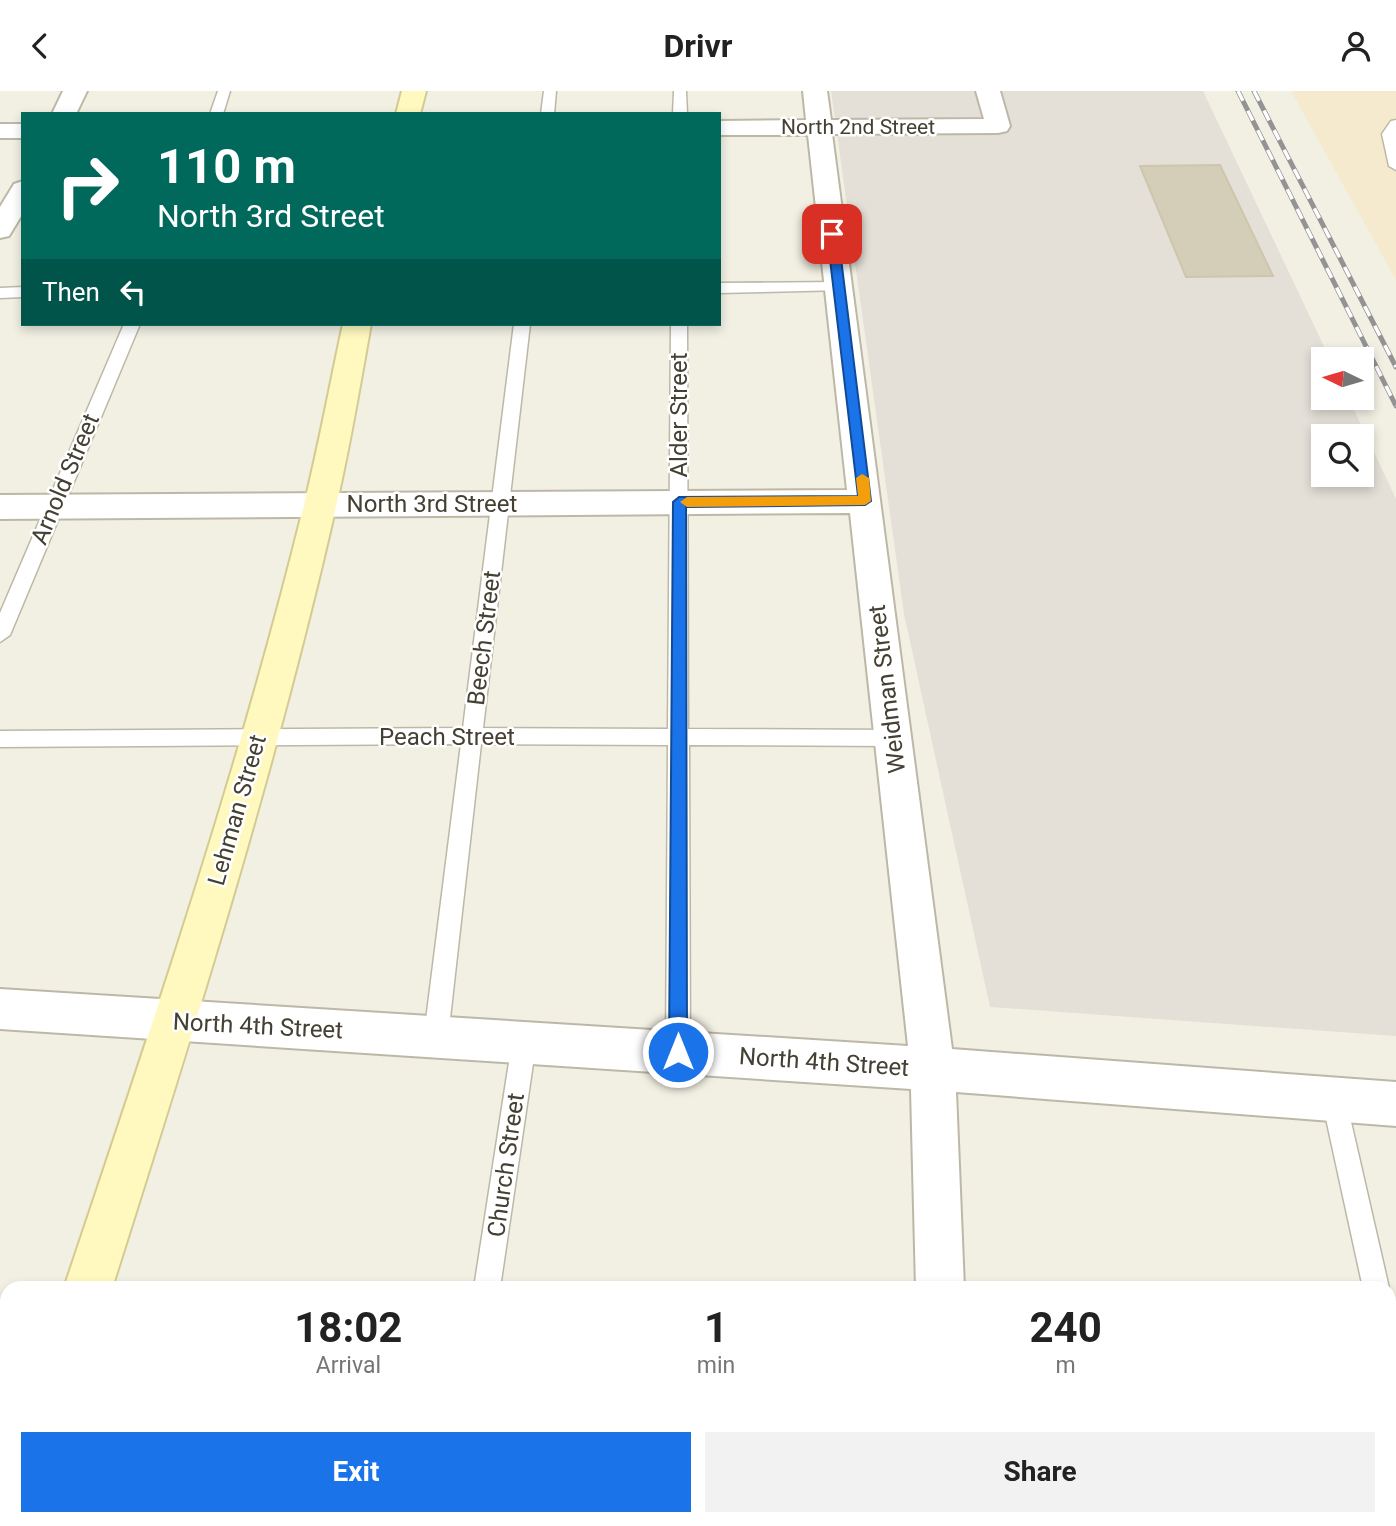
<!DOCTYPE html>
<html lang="en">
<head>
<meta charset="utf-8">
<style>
	:root { --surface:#fff; --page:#f2f2f2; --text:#222; --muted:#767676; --accent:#1a73e8 }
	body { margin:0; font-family:Roboto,sans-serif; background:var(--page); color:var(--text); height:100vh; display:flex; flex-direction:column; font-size:26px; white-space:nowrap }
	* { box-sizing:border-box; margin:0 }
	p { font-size:23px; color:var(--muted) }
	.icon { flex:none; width:38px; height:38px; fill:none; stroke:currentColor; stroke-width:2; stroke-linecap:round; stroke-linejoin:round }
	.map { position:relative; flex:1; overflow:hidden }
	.panel { position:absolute; left:0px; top:1190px; width:1396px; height:245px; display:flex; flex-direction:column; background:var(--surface); border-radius:21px 21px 0 0; box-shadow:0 4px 10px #0003 }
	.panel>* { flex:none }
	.banner { position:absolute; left:21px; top:21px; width:700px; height:214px; border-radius:0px; box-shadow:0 4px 10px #0003; background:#00695c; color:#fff; overflow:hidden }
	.needle { width:46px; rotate:275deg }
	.tools { position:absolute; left:1311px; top:256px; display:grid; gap:14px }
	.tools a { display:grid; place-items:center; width:63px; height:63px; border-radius:0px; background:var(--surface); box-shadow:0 4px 10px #0003; font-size:35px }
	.pin { position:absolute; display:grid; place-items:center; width:60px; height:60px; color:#fff; margin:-30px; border-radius:14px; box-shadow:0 4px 10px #0006 }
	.me { position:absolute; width:77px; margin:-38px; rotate:0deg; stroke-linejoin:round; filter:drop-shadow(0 0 5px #0008) }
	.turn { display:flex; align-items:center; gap:24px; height:147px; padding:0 21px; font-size:32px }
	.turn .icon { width:91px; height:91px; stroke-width:2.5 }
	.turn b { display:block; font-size:49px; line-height:60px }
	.then { display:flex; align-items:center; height:66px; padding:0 21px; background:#0003; gap:14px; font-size:26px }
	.eta { display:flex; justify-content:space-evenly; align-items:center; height:119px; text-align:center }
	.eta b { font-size:42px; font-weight:700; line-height:49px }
	.button { display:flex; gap:14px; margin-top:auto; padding:14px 21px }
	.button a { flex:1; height:80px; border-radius:0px; background:var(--accent); color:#fff; font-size:28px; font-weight:700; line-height:80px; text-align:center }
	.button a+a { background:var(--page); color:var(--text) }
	header { display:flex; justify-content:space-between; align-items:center; height:91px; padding:0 21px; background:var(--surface); font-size:32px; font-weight:700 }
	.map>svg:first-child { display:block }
</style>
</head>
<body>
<header><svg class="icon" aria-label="back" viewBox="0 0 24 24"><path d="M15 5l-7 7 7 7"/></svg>Drivr<svg class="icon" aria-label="person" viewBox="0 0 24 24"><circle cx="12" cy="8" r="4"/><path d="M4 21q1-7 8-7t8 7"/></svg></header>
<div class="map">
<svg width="1396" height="1435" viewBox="0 0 1396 1435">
	<rect width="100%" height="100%" fill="#f2efe3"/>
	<!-- commercial -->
	<path fill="#f5eacd" d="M1291,0H1396V189Z"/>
	<!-- industrial -->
	<path fill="#e4e0d8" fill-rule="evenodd" d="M831,0H1203L1330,268H1323V306H1348L1396,408V945L990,916L904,523ZM1323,345H1362V383H1323Z"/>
	<!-- building -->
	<path fill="#d4cdb8" stroke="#cec6ac" stroke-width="2" d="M1220,74L1273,185L1186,186L1140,75Z"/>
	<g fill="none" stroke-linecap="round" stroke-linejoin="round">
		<defs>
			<path id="service" d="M218,0H230L223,23H210Z
				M544,0H556L554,23H541Z
				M674,0H686L687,23H673Z
				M1396,29V79L1389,75L1382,43L1391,30Z
				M839,191L847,196L844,199L719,202V192Z
				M23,196V206L0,207V197Z
				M124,233H140L10,544L0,551V522Z
				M514,233H530L483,637L668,638L671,233H687L688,638L894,639L901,641L904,647L901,653L894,655L689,654L690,961L686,969L678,973L670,969L666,961L668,654L481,653L448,945L444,953L436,956L428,953L424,945L461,653L0,656V640L463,637Z
				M524,941L532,944L536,952L500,1197H474L512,952L516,944Z
				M1334,997L1343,1000L1346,1009L1389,1197H1363L1322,1009L1325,1000Z
				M1390,1241L1396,1244V1298L1390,1295Z
				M438,1428H468L467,1435H437Z"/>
			<path id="minor" d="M63,0H87L76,23H52Z
				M803,0H827L831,29L984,28L976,0H1000L1010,35L1007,40L998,42L832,43L952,958L1396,991V1035L956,1001L964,1197H916L911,998L0,938V898L908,955L850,422L0,428V404L847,399L808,44H719V30L806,29Z
				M0,33H23V47H0Z
				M23,90V122L9,145L0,147V116L14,93Z
				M921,1428H975V1435H921Z"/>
			<path id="secondary" d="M402,0H426L420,23H396Z
				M343,233H371C360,294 350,355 336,415C276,679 194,938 112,1197H64C151,938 239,679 304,414C319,354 330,293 343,233Z
				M7,1404V1428H40L37,1435H0V1407Z"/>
		</defs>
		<!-- service casing -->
		<use href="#service" stroke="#bdb8a6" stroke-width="3"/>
		<!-- minor casing -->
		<use href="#minor" stroke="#bdb8a6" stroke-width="4"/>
		<!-- secondary casing -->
		<use href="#secondary" stroke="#d3cb92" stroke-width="4"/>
		<!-- service -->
		<use href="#service" fill="#fff" fill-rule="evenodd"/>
		<!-- minor -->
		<use href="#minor" fill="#fff" fill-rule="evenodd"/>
		<!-- secondary -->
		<use href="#secondary" fill="#fff9c0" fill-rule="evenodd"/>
		<defs>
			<path id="rail" d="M1238,0L1396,315
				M1254,0L1396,276"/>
		</defs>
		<!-- rail casing -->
		<use href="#rail" stroke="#939393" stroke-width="5"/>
		<!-- rail -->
		<use href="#rail" stroke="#fff" stroke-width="3.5" stroke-dasharray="11" stroke-linecap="butt"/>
	</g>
	<!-- route -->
	<path fill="#1a73e8" stroke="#114b97" stroke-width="2" d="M832,140L838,143L871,410L865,414L686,416L687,961L684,968L678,970L671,968L669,961L673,411L679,406L858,405L827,143Z"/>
	<!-- slow -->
	<path fill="#f59e0b" d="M862,383L869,387L871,410L865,414L687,416L680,411L687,406L858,405L856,387Z"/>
	<g text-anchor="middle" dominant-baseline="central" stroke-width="5" stroke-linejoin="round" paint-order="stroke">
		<!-- far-street labels -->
		<g font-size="21" fill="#444033" stroke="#fff">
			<text x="858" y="36">North 2nd Street</text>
		</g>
		<!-- street labels -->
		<g font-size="24" fill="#444033" stroke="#fff">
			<text transform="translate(679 324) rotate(-90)">Alder Street</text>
			<text transform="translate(65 388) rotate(-67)">Arnold Street</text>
			<text x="432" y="413">North 3rd Street</text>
			<text transform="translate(484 547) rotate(-83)">Beech Street</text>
			<text transform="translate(887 598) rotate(-97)">Weidman Street</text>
			<text x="447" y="646">Peach Street</text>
			<text transform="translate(237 719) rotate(-74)">Lehman Street</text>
			<text transform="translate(258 935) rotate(3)">North 4th Street</text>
			<text transform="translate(824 971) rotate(4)">North 4th Street</text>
			<text transform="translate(506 1074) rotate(-82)">Church Street</text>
		</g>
	</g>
</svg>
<div class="tools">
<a><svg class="needle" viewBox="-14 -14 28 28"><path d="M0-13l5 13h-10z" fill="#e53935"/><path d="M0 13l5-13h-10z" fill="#767676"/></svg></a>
<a><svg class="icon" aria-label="search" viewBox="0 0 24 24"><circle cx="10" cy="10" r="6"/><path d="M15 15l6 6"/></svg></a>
</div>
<div class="pin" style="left:832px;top:143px;background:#d93025"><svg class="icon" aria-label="arrive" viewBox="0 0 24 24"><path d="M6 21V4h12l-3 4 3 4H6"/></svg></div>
<svg class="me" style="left:678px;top:961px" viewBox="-20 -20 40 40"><circle r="17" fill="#1a73e8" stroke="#fff" stroke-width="3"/><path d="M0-11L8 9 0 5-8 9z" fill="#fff"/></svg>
<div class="banner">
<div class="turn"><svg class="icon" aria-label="right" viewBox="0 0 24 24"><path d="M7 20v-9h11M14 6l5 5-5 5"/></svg><div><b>110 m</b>North 3rd Street</div></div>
<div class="then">Then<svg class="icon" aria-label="left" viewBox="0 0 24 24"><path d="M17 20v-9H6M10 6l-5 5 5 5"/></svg></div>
</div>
<section class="panel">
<div class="eta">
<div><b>18:02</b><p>Arrival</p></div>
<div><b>1</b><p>min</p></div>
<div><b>240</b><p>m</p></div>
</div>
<div class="button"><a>Exit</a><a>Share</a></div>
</section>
</div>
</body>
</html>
